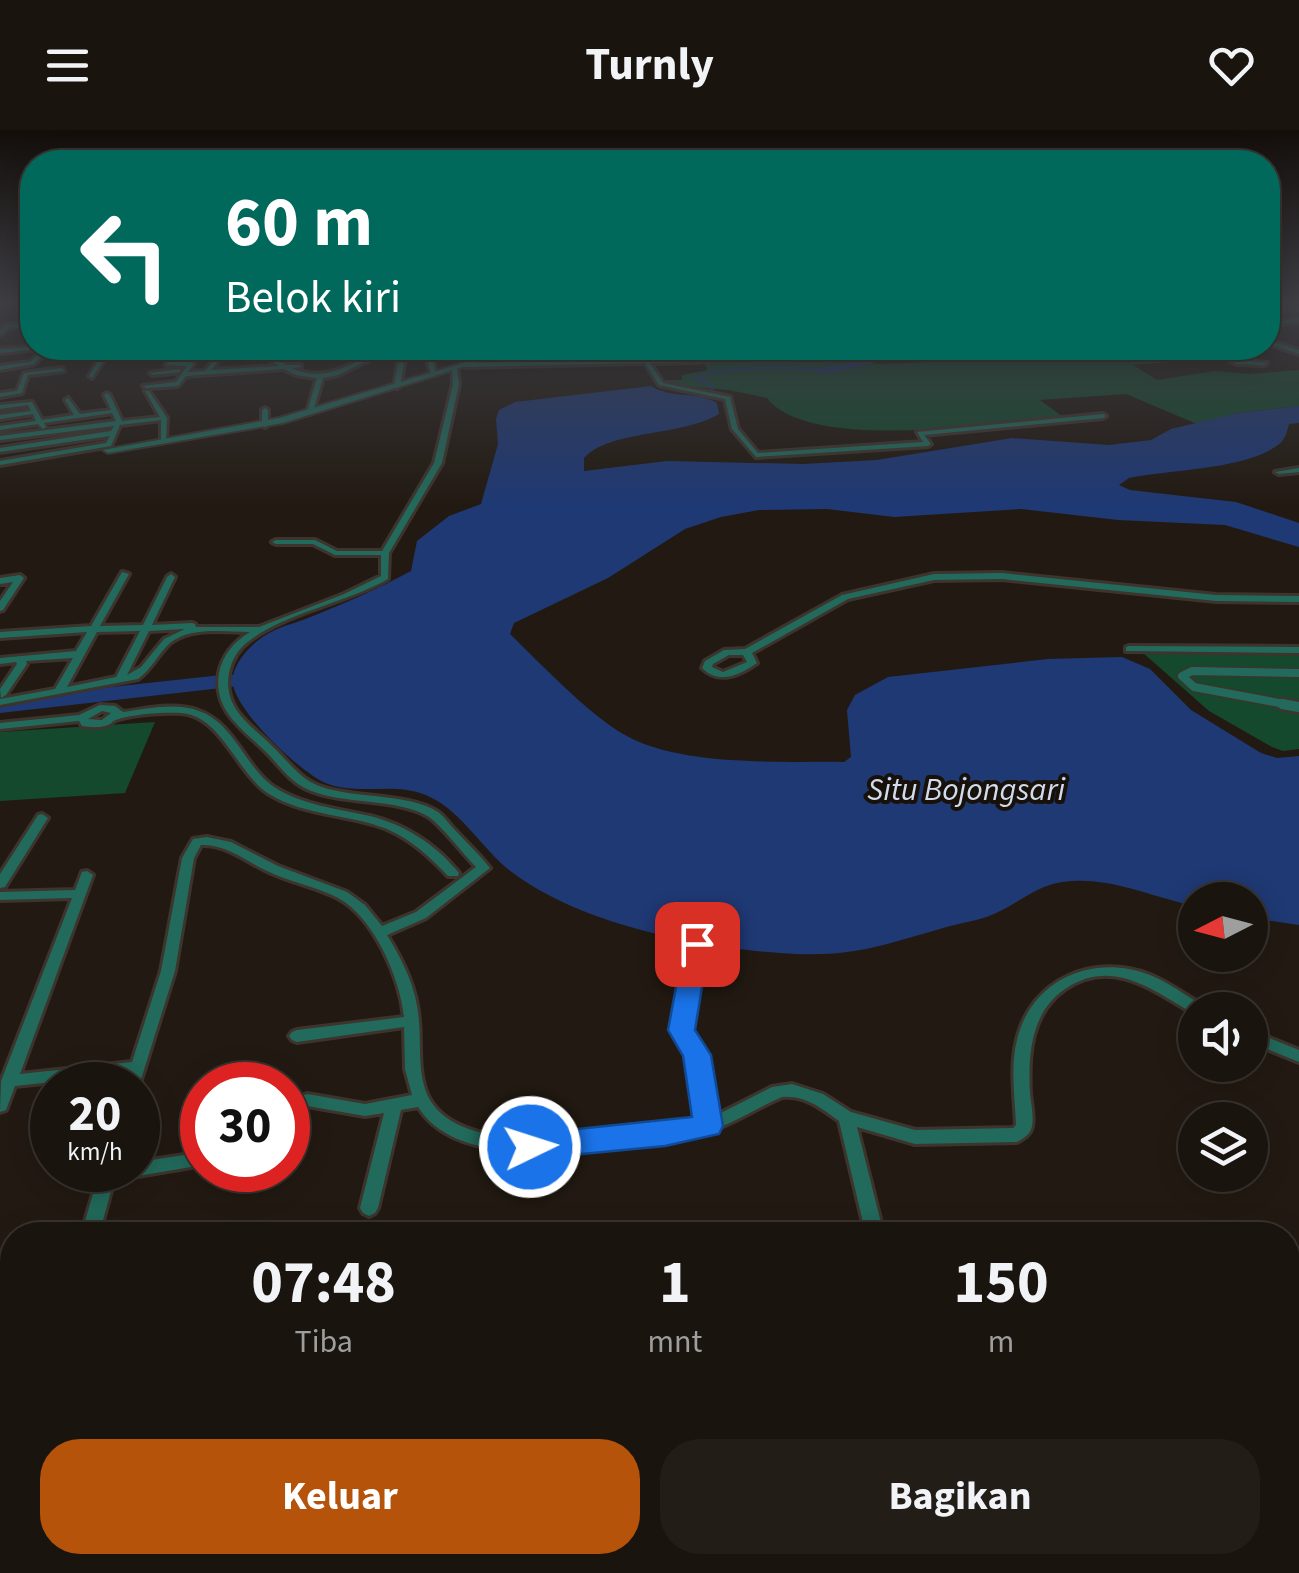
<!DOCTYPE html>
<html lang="id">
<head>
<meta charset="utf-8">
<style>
	:root { --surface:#1a140e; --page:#231d17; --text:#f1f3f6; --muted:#9f9e9e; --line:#38332e; --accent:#b45309 }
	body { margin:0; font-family:"Source Sans 3",sans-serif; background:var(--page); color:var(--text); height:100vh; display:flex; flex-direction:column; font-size:38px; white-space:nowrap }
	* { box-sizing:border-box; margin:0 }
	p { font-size:32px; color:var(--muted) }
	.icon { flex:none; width:55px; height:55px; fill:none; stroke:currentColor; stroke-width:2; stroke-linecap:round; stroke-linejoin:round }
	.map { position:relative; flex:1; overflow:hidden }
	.panel { position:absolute; left:0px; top:1092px; width:1300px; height:352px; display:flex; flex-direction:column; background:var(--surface); border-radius:40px 40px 0 0; box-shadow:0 5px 25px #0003,0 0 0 2px var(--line) }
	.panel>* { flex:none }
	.guide { position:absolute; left:20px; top:20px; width:1260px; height:210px; border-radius:40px; box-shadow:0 5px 25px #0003,0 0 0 2px var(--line); background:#00695c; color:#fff; overflow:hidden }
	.needle { width:65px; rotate:264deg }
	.controls { position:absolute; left:1178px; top:752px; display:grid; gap:20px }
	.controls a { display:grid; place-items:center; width:90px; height:90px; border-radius:50%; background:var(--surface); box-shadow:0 5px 25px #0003,0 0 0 2px var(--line); font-size:50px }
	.speed { position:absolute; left:30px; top:932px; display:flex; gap:20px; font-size:50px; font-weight:700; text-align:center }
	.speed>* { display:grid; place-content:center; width:130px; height:130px; border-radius:50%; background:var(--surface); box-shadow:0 5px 25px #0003,0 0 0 2px var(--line); line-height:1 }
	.speed small { font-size:25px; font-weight:400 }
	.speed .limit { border:15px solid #d22; background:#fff; color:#111 }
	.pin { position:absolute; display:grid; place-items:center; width:85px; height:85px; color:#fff; margin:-42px; border-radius:20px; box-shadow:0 5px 15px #0006 }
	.me { position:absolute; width:110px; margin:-55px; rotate:86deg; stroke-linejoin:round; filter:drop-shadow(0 0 8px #0008) }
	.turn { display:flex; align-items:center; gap:35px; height:210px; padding:0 40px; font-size:45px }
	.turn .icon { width:130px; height:130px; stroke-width:2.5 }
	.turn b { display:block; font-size:70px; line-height:85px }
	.eta { display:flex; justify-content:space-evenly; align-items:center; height:170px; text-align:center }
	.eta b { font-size:60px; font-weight:700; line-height:70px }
	.action { display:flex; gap:20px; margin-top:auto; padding:20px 40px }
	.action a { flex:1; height:115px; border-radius:40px; background:var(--accent); color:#fff; font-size:40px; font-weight:700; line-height:115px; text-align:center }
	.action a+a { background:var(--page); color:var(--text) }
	header { display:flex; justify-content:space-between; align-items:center; height:130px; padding:0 40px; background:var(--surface); font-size:45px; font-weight:700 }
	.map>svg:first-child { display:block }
</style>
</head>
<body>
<header><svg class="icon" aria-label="menu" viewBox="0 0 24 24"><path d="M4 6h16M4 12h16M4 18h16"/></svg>Turnly<svg class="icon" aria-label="heart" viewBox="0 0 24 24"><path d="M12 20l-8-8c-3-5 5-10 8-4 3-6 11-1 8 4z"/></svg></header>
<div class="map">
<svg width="1299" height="1443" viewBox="0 0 1299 1443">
	<rect width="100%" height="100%" fill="#221a12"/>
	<!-- green -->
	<path fill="#15492e" d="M783,218C814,218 838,228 868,233C885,236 987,229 1001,223L1182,218L1181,223L1192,230L1133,235L1157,250L1215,241L1249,244L1299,240V276L1238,283L1197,294L1126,264L1040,270L1063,287C996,293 809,323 767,268L729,260L669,255L666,250H682V245L708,240L703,231L784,230Z
		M1142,522L1299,523V619L1283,621L1272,617L1209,581Z
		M155,592L125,663L0,671V602Z"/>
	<!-- water -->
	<path fill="#1f3974" d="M863,218L907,223L941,218L946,224L945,228C923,234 901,227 880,231C855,236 833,249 808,239L849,234L856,221Z
		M651,256C671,269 696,261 717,273L719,284C681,307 611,299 584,328V341L667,331L803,334L877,330L1012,308L1109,315L1151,310L1171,299L1238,283L1299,276V293L1289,294C1287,302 1285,310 1278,315C1244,340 1171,339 1129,348L1119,355L1130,360L1236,372L1299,393V417L1225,395L1118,390L1021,379L894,387L827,379L759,380L721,387L685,399L608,448L514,493L510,504C541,534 589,585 625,605C682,637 780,631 844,632L851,627L847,580L855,565L888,547L1048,529L1122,527L1150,539L1191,580L1261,623L1277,628L1299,626V795L1250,788V770H1195V776C1151,767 1108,745 1062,752C1036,756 1017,774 994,784C978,791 959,793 943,798C877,817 851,828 780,823C694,817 577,793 509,740C482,718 462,683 432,668C399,650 362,666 328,654C302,645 225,573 233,545C238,527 256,509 273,501C284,495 297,493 308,488C343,474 378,459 411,441L417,411L449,386L481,374L498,314L496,289L499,280L515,272Z"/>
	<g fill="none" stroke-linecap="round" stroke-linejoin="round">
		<!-- stream -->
		<path stroke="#1f3974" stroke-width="2.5" d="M700,266L712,260L711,255L694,248C733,236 771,237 812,239"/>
		<!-- river -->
		<path fill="#1f3974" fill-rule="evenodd" d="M231,544L242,551L239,556L0,583V569Z"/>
		<defs>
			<path id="pedestrian-far1" d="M1295,576L1194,557L1182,546L1192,541L1299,543"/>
			<path id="pedestrian" d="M1282,574L1299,577"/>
			<path id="minor" d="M1268,178L1299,179V181L1268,180Z
				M1299,188V192L1268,196V194Z
				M32,192V195L9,198L0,205V200L7,195Z
				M1268,210L1299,220V224L1268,214Z
				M32,217L48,218L0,223V219Z
				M76,218H85L41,227L34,234L0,240V236L30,232L37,225Z
				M95,218H99L105,229L92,248L89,246L99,229L97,225L73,229L70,227L96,222Z
				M224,218L227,220L211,240L279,236L254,218H260L286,235H301V237L292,238C319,251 341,240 366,227L369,218H374L371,229L338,245L323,248L313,282L310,284L307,282L317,248L296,245L284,239L186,246L178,256L146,258L143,256L176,252L187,236L166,235L168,232H191L194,234L188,242L205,241Z
				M656,218H660L668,229L696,228L758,220V218H762L765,221L762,223L696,232L650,233L663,253L730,267L738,299L758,323L923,312L917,302L1103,284L1106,286L1103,288L924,305L931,314L928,316L756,327L732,299L725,269L659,255L645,233L465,237L462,235L465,233L662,229Z
				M962,218H967L965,221L975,224L990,222L983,218H1079L998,222L975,228L959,222Z
				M1195,218H1213L1238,230L1267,233L1264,235L1237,234L1211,221Z
				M430,227L433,229L436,245L431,244L427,229Z
				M401,232L404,234L400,256L397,258L394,256L398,234Z
				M452,237L457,238L459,254L442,333L389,423L388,449C346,473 285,483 249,511C238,519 232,529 229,543C223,579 250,594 273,617C288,631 299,648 319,656C353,669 410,663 438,682C444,686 449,694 454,699C466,712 479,724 490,738L426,788L387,805C403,831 417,859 419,891C421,913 418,937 425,959C447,1025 571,1008 623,1002C649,999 674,997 699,991L689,926L674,900L690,814L692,811H702L704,814L689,900L705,925L715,986L772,957L792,954L823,964L851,982L915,1000L1013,998L1016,995C1015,967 1010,938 1017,910C1031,849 1094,823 1150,845C1170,853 1186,866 1204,876L1206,880H1195L1194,884C1153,860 1112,827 1065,859C1030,883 1028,926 1030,964C1031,974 1034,986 1032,996C1031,1004 1024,1008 1017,1012L915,1014L857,997L884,1105H866L839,991C821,978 805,965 782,967C756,978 733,994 705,1003C680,1010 654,1012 629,1015C567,1021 457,1038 418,977L401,980L378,1078L375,1083L369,1086L363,1083L360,1078L384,983L365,986L307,976L301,974L299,970L301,966L307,964L365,974L412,965L405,939L404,897L297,912L292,910L289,906L292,902L297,900L404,887C400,848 374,787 338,768C315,756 289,752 265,740C244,730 226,714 201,715L194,728L175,841L138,959V955H124L128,944L15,956L6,980L0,982L1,951L72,768L0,770V762L75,760L82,742L87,741L93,745L20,944L132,932L161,841L182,728L193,709L207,707L231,712L278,736L347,762L365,775L382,796L416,782L476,737C464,725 442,696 429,687C399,668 344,675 309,660C289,652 278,633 263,619C240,597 213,579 219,543C223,524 234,512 250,502C226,502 191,496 170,513C158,524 152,539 138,549L0,575V569L55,559L73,528L26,531L27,534L6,565L1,568L0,559L17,534L16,532L0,534V528L76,521L87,502L0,508V502L91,496L122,442L129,444L100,496L143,495L167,447L171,444L175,447L152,495L192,493L195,494L196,497H259L344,464L381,446V425H335L313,414H276L272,412L276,410H315L337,421H382L434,333L453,254ZM185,499L164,509L141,537L127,545L149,501ZM140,501L116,547L67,557L97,502Z
				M62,238L64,241L28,245L22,263L0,267V263L17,261L24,243Z
				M179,239L181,242L153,245L150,243Z
				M145,261H149L167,288L166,312L161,311V290L120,295L111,316L0,335V331L106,313L110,306L0,322V318L111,301L114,296L0,310V306L116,291L112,283L44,293L46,297L43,299L38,294L0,300V296L36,291L33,284L0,289V285L31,281L28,275L0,279V275L32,272L42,290L74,285L65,270L68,268L80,284L111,280L104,265L107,263L110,265L122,291L160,287Z
				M265,278L268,280V295L265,297L262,295V280Z
				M1299,338V342L1279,344L1275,342Z
				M1002,443L1216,465L1299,466V472L1216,471L1002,449L934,450L848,469L752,523L757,533C740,545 719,555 702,538L705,531L724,520L745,519L842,465L934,444ZM729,525H743L747,532L723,542L712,537L713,534Z
				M20,445L24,448L3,480L0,481V471L13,452L0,454V448Z
				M1129,516L1299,517V523L1126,521V517Z
				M100,575L115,576L123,582C147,579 175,572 199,581C234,593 245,637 274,657C302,675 338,679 370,686C406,695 436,715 459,743L458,746H448C430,727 412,710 387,699C349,684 305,686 269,664C239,645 223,592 188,584C173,581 133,584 119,589C109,592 115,593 105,596C98,598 89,597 82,596L79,591L0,599V593L79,585ZM102,581L111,583L102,590L88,589Z
				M42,684L48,688L5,757L0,758V744L38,685Z
				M1250,900L1299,920V932L1250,912Z
				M191,1024L197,1026L199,1031L197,1036L114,1050L99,1105H81L100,1040H138V1032Z
				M12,1219V1237L0,1240V1222Z
				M12,1243V1278L7,1291L0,1294V1258L5,1246Z
				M12,1386V1408L0,1409V1387Z
				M194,1432H216L212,1443H190Z
				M385,1432H445L439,1443H394L388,1440Z
				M620,1432H642L639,1443H617Z
				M935,1432H989L993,1443H943L938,1440Z"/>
			<path id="tertiary" d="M514,218H524L283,293L108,323L103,320L279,288Z"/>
		</defs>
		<!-- pedestrian-far1 casing -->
		<use href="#pedestrian-far1" stroke="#3c342d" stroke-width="11"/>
		<!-- pedestrian casing -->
		<use href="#pedestrian" stroke="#3c342d" stroke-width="15"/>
		<!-- minor casing -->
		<use href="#minor" stroke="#3c342d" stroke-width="6"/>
		<!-- tertiary casing -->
		<use href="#tertiary" stroke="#3c342d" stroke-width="4"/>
		<!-- pedestrian-far1 -->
		<use href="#pedestrian-far1" stroke="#226a5b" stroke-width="8"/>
		<!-- pedestrian -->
		<use href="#pedestrian" stroke="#226a5b" stroke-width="10"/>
		<!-- minor -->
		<use href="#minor" fill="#226a5b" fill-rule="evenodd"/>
		<!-- tertiary -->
		<use href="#tertiary" fill="#226a5b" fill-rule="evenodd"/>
	</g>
	<!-- sky -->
	<linearGradient id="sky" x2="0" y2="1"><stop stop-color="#130e0a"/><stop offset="0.46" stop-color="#3e3e44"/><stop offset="1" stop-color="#3e3e44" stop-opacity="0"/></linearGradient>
	<rect width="1299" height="375" fill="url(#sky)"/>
	<!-- route -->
	<path fill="#1a73e8" stroke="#114b97" stroke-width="2.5" d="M697,805L709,814L695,900L711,925L723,996L719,1004L665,1016L530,1029L519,1026L515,1017L519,1008L530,1004L692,987L683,926L668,900L684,814Z"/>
	<g text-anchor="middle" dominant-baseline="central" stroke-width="8" stroke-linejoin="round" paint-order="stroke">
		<!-- water labels -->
		<g font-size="32" font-style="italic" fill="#d1dbed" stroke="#181109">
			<text x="966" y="660">Situ Bojongsari</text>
		</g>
	</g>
</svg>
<div class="controls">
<a><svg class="needle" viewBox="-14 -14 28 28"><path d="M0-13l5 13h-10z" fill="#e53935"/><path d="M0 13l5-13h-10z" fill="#9f9e9e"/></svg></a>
<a><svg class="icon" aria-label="sound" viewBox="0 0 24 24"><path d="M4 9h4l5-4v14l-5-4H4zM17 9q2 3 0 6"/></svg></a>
<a><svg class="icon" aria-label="layers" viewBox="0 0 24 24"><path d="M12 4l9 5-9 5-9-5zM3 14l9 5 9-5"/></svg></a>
</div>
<div class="speed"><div>20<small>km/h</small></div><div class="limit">30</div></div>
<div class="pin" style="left:697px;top:814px;background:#d93025"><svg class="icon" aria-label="arrive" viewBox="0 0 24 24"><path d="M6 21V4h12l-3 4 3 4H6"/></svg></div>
<svg class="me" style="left:530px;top:1017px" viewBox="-20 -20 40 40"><circle r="17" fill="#1a73e8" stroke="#fff" stroke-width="3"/><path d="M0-11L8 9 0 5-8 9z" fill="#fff"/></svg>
<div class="guide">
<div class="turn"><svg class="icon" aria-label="left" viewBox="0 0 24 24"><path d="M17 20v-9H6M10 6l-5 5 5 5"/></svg><div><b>60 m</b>Belok kiri</div></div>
</div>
<section class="panel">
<div class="eta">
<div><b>07:48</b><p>Tiba</p></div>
<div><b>1</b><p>mnt</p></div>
<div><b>150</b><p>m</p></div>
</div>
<div class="action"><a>Keluar</a><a>Bagikan</a></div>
</section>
</div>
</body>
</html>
